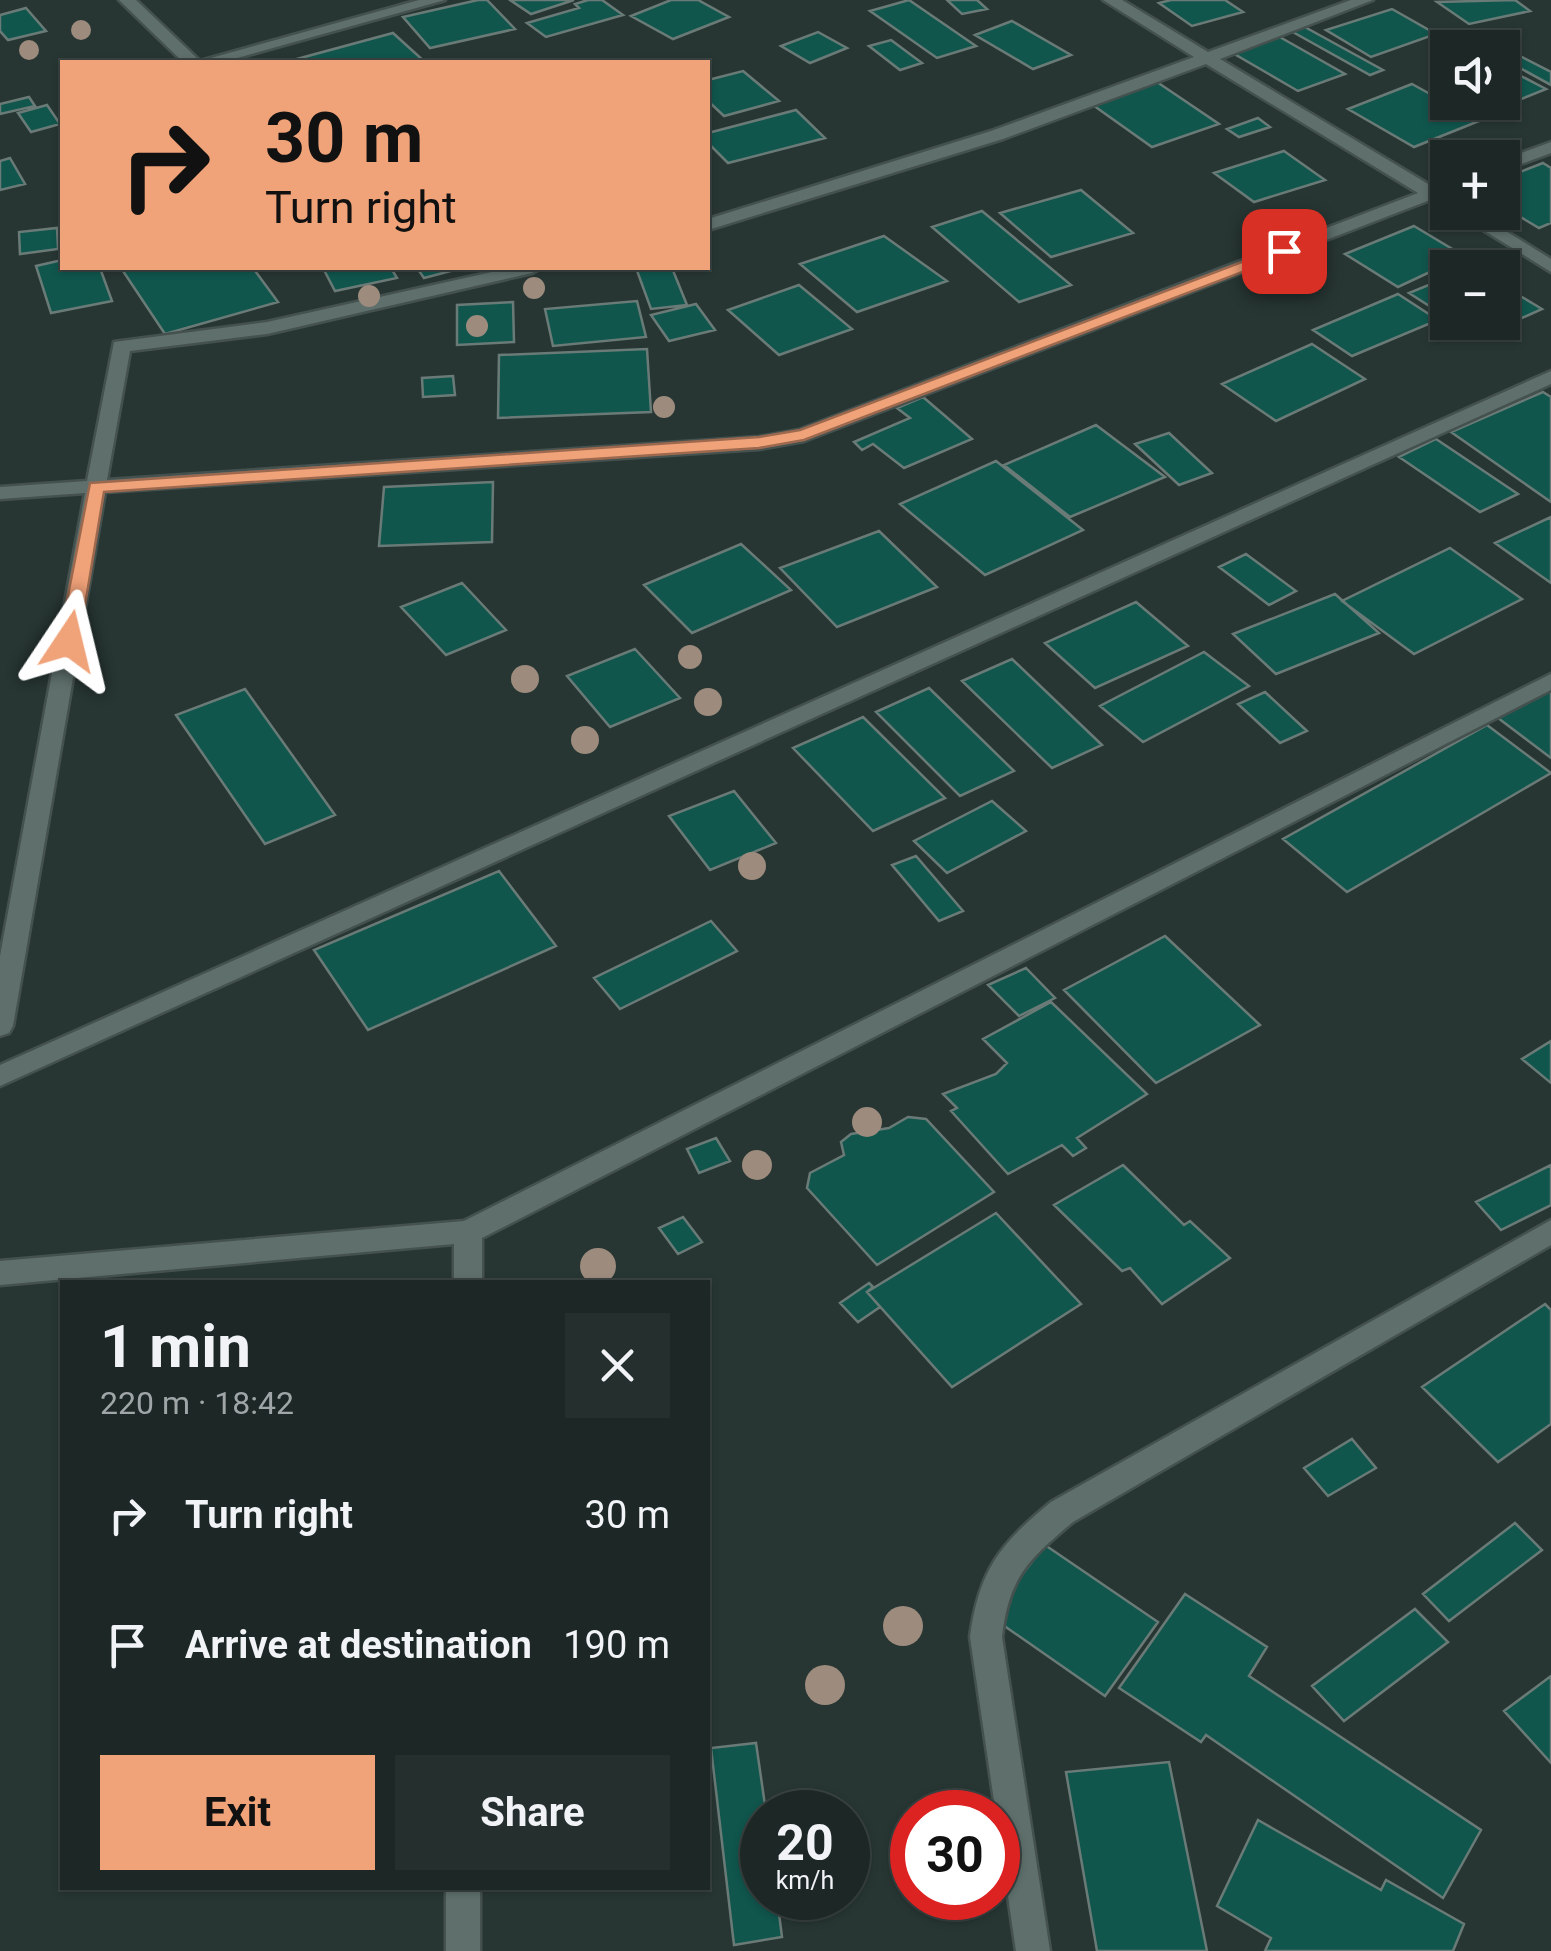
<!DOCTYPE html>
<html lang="en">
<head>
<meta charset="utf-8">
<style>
	:root { --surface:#1d2826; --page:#25302e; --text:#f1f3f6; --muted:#a0a6a7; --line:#3b4443; --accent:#f0a279 }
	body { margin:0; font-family:Roboto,sans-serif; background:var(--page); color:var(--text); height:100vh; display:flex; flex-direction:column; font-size:38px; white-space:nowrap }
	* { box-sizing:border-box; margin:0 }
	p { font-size:32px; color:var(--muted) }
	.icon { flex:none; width:55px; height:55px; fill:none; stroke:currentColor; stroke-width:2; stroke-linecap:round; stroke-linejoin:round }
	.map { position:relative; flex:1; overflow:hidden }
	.side { position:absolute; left:60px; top:1280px; width:650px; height:610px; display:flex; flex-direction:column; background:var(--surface); border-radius:0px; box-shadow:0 2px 8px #0004,0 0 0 2px var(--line) }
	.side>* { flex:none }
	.hud { position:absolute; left:60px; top:60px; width:650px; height:210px; border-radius:0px; box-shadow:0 2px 8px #0004,0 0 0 2px var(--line); background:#f0a279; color:#111; overflow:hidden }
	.fabs { position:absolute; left:1430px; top:30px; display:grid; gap:20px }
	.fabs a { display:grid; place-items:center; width:90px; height:90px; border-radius:0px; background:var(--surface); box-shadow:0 2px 8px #0004,0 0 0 2px var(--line); font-size:50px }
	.speed { position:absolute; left:740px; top:1790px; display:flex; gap:20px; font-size:50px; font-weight:700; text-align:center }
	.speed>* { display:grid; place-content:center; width:130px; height:130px; border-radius:50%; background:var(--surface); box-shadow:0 2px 8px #0004,0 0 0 2px var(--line); line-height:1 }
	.speed small { font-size:25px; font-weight:400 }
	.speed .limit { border:15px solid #d22; background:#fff; color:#111 }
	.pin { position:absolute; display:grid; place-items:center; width:85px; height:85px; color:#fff; margin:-42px; border-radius:20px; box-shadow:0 5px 15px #0006 }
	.me { position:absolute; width:110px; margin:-55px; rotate:10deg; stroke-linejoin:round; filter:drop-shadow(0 0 8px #0008) }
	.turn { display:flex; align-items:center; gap:35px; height:210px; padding:0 40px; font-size:45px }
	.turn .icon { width:130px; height:130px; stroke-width:2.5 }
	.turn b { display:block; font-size:70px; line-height:85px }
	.round { display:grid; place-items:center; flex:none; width:105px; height:105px; border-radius:0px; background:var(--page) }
	.headline { display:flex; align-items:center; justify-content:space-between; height:170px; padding:0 40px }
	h1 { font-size:60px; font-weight:700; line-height:75px }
	.action { display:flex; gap:20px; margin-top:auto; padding:20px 40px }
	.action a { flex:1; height:115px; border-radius:0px; background:var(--accent); color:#111; font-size:40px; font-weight:700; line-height:115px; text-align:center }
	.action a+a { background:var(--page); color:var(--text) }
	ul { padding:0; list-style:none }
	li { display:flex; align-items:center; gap:30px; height:130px; padding:0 40px }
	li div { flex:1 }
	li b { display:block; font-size:38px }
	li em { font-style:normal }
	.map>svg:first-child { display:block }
</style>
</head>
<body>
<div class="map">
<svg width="1551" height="1951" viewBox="0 0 1551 1951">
	<rect width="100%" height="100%" fill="#273633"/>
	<!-- building -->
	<path fill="#10564d" stroke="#6a7b77" stroke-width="2.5" d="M478,0H487L515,29L430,48L403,17Z
		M510,0H574L531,14Z
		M588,0H602L623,15L546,37L527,23L579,8L575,4Z
		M671,0H698L729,17L673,39L631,16Z
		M909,0L976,46L937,58L870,11Z
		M947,0H977L987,9L962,14Z
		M1171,0H1225L1243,12L1192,26L1159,3Z
		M1515,0L1530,11L1469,24L1437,2Z
		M26,8L46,31L8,40L0,31V15Z
		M1392,9L1436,34L1371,57L1326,30Z
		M1012,21L1071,55L1033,69L975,35Z
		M1303,26L1383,70L1370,75L1291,31Z
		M818,32L847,48L810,63L781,46Z
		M393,33L425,62H300L297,59Z
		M1278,36L1345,74L1298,91L1231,52Z
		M891,40L922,63L900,70L869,46Z
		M1522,57L1551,72V85L1509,62Z
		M1502,66L1546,89L1482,115L1460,102H1502Z
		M743,71L779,101L724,116L708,101V80Z
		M1157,82L1219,124L1152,147L1090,103Z
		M1412,84L1479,121L1414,147L1348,109Z
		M29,97L35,106L0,114V104Z
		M47,105L60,124L31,132L18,113Z
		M796,110L825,138L728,163L708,143V133Z
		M1258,118L1270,127L1239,137L1227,129Z
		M1284,151L1325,180L1254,202L1214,173Z
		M10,158L25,184L0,190V161Z
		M1543,163L1551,168V223L1539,228L1502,206V179Z
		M1081,190L1133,233L1051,257L1000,213Z
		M982,211L1071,285L1019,302L932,227Z
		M1414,226L1464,256L1398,287L1345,254Z
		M57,228L58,249L20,254L19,232Z
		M884,236L947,281L857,312L800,264Z
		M62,260V268H100L112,301L51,313L36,266Z
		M121,268H253L278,302L165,334Z
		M323,268H391L397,278L335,291Z
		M417,268H457L458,269L424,278Z
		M636,268H672L687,305L651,309Z
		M1448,277V318L1409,293Z
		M799,285L852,329L779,355L728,310Z
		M1502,285L1542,309L1477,338L1454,322H1502Z
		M1398,294L1438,320L1352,356L1313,330Z
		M637,301L646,337L553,346L545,309Z
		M513,302L514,342L457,345V305Z
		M696,304L715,330L669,341L651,315Z
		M1312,344L1365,379L1276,421L1222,384Z
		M647,349L651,412L498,418L499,355Z
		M453,376L455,395L423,397L422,378Z
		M1543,392L1551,397V502L1451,432Z
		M923,397L972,439L904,468L873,444L862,450L854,442L910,418L897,408Z
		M1096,425L1165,477L1070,517L1004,465Z
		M1169,433L1212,473L1179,485L1135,444Z
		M1436,439L1518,494L1480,512L1399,457Z
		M996,461L1083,530L985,575L900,504Z
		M493,482L492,542L379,546L384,487Z
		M1551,517V583L1495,543Z
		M879,531L937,587L837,627L780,568Z
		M741,544L791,590L692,633L644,585Z
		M1450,548L1522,599L1414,654L1342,601Z
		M1246,554L1296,591L1269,605L1219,567Z
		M462,583L506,630L446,655L401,607Z
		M1335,594L1379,633L1276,674L1233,634Z
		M1136,602L1188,646L1095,688L1045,643Z
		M635,649L680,698L610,727L567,676Z
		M1204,652L1249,686L1143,742L1100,706Z
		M1012,659L1102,745L1052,768L962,681Z
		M1551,684V758L1494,715Z
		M929,688L1014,771L960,796L876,712Z
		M245,689L335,815L265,844L176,715Z
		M1265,692L1307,731L1280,743L1238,704Z
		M863,717L945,798L873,831L793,748Z
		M1487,725L1551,773L1347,892L1283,839Z
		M734,791L776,843L710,870L669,816Z
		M992,801L1026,831L947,873L914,841Z
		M916,856L963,911L939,921L892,865Z
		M499,871L556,946L368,1030L314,950Z
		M711,921L737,951L620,1009L594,978Z
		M1165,936L1260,1025L1156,1083L1064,990Z
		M1026,968L1055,998L1019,1016L988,985Z
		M1051,1002L1147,1094L1077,1138L1086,1148L1073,1156L1062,1145L1008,1174L951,1111L957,1108L943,1094L996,1074L1007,1063L983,1039Z
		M1551,1041V1083L1522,1059Z
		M908,1117L926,1119L994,1192L877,1265L807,1188L810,1173L844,1155L841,1142L851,1134L889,1128Z
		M716,1138L730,1161L699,1173L687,1149Z
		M1123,1165L1184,1225L1190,1221L1230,1258L1162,1304L1130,1268L1122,1271L1054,1205Z
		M1551,1165V1205L1501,1230L1476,1202Z
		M996,1213L1081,1304L952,1387L867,1292Z
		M683,1217L702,1242L678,1254L659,1228Z
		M869,1283L873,1287L867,1292L880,1307L858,1322L840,1303Z
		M1545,1304L1551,1310V1424L1498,1462L1422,1387Z
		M1352,1439L1376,1468L1328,1496L1304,1468Z
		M1515,1523L1542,1550L1449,1621L1423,1594Z
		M1045,1545L1158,1622L1105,1696L990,1616Z
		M1185,1594L1267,1647L1249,1676L1481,1830L1443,1898L1206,1735L1201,1742L1119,1688Z
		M1415,1609L1448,1642L1344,1721L1312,1686Z
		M1551,1676V1763L1504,1711Z
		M756,1743L766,1812L762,1898H777L782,1937L734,1945L711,1748Z
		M1169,1762L1207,1951H1097L1066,1772Z
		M1258,1820L1381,1890L1386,1880L1464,1924L1453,1951H1265L1271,1938L1217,1906Z"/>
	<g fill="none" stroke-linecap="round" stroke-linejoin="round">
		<defs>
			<path id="street" d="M119,0H136L200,61L419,0H445L223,62H183Z
				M1103,0H1122L1208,52L1351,0H1373L1220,59L1433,187L1448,182V198L1439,203L1430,200L804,441L759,449L105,492L13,1026L9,1033L0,1036V956L85,493L0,499V487L87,481L114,342L267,322L510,268H541L532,273L267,334L130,351L107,480L759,437L799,430L1418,193L1206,64L1003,139L708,230V219L991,131L1194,57Z
				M1551,142V153L1502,171V160Z
				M1454,212H1475L1551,259V272Z
				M1551,371V384L0,1086V1065Z
				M1551,674V690L482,1238V1282H454V1244L0,1285V1261L464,1221Z
				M1551,1220V1245L1073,1522C1028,1560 1009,1577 1002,1637L1050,1951H1016L970,1637C979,1570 1000,1544 1051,1502Z
				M446,1888H480V1951H446Z"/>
		</defs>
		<!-- street casing -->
		<use href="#street" stroke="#44514e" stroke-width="5"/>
		<!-- street -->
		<use href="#street" fill="#5e6f6c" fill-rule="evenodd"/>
	</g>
	<!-- trees -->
	<g fill="#9d8c7e">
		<circle cx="81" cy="30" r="10"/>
		<circle cx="29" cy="50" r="10"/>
		<circle cx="534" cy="288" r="11"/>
		<circle cx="369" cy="296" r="11"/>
		<circle cx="477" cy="326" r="11"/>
		<circle cx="664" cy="407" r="11"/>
		<circle cx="690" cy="657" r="12"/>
		<circle cx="525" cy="679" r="14"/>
		<circle cx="708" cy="702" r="14"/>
		<circle cx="585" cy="740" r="14"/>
		<circle cx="752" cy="866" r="14"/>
		<circle cx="867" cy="1122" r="15"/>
		<circle cx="757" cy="1165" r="15"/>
		<circle cx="598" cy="1266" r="18"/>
		<circle cx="903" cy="1626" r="20"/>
		<circle cx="825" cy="1685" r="20"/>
	</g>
	<!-- route -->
	<path fill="#f0a279" stroke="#9c694f" stroke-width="2.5" d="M1284,246L1292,251L1289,254L804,440L759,448L104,492L79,641L69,647L59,641L90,483L759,437L800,430Z"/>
</svg>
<div class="fabs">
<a><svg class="icon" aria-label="sound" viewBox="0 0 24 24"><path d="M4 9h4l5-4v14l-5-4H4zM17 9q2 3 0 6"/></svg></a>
<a>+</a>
<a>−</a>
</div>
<div class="speed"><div>20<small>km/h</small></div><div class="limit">30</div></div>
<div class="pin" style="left:1284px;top:251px;background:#d93025"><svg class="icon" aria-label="arrive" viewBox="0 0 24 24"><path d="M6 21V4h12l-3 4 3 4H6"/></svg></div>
<svg class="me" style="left:69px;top:641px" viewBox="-20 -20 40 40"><path d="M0-17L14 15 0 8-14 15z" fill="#f0a279" stroke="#fff" stroke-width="4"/></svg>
<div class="hud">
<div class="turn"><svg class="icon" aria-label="right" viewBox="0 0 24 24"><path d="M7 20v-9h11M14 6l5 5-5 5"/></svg><div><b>30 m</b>Turn right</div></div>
</div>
<section class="side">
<div class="headline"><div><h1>1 min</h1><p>220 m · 18:42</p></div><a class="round"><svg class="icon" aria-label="close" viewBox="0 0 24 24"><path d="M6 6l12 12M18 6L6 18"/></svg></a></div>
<ul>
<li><svg class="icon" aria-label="right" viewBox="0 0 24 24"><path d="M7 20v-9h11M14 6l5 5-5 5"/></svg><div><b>Turn right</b></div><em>30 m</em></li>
<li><svg class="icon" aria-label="arrive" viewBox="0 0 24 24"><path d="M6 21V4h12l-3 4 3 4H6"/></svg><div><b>Arrive at destination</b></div><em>190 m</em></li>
</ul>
<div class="action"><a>Exit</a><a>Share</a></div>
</section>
</div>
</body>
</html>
